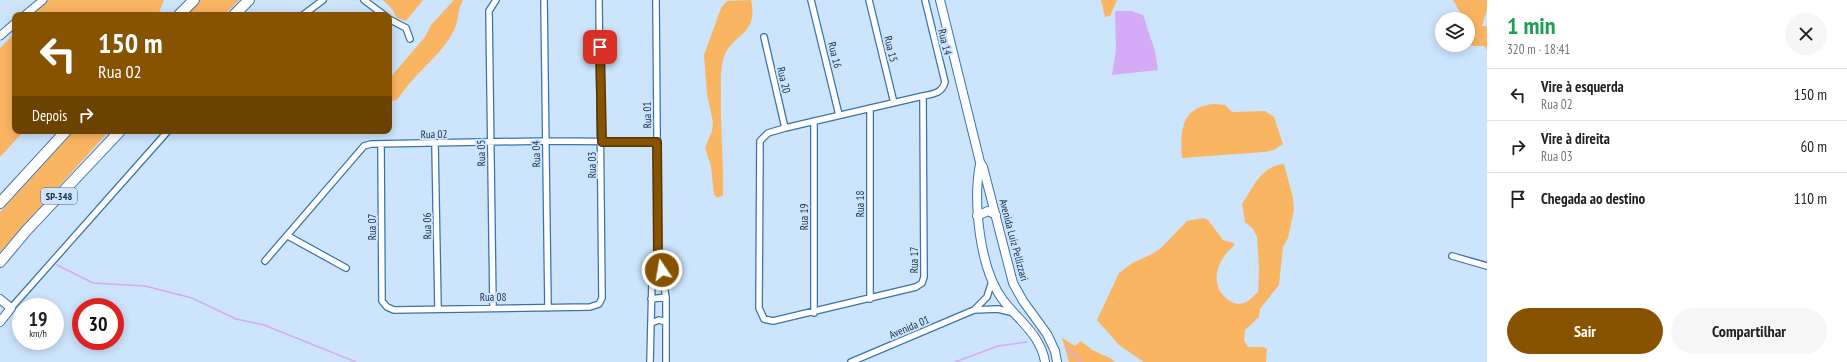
<!DOCTYPE html>
<html lang="pt">
<head>
<meta charset="utf-8">
<style>
	:root { --surface:#fff; --page:#f6f6f6; --text:#222; --muted:#767676; --line:#e0e0e0; --accent:#875300 }
	body { margin:0; font-family:"PT Sans Narrow",sans-serif; background:var(--page); color:var(--text); height:100vh; display:flex; flex-direction:column; font-size:15px; white-space:nowrap }
	* { box-sizing:border-box; margin:0 }
	p { font-size:13px; color:var(--muted) }
	.icon { flex:none; width:22px; height:22px; fill:none; stroke:currentColor; stroke-width:2; stroke-linecap:round; stroke-linejoin:round }
	.map { position:relative; flex:1; overflow:hidden }
	.panel { display:flex; flex-direction:column; background:var(--surface); width:360px }
	.panel>* { flex:none }
	.top-card { position:absolute; left:12px; top:12px; width:380px; height:122px; border-radius:8px; box-shadow:0 2px 10px #0003; background:#875300; color:#fff; overflow:hidden }
	.tools { position:absolute; left:1435px; top:12px; display:grid; gap:8px }
	.tools a { display:grid; place-items:center; width:40px; height:40px; border-radius:50%; background:var(--surface); box-shadow:0 2px 10px #0003; font-size:20px }
	.speed { position:absolute; left:12px; top:298px; display:flex; gap:8px; font-size:20px; font-weight:700; text-align:center }
	.speed>* { display:grid; place-content:center; width:52px; height:52px; border-radius:50%; background:var(--surface); box-shadow:0 2px 10px #0003; line-height:1 }
	.speed small { font-size:10px; font-weight:400 }
	.speed .limit { border:6px solid #d22; background:#fff; color:#111 }
	.pin { position:absolute; display:grid; place-items:center; width:34px; height:34px; color:#fff; margin:-17px; border-radius:8px; box-shadow:0 2px 6px #0006 }
	.me { position:absolute; width:44px; margin:-22px; rotate:348deg; stroke-linejoin:round; filter:drop-shadow(0 0 3px #0008) }
	.turn { display:flex; align-items:center; gap:14px; height:84px; padding:0 20px; font-size:18px }
	.turn .icon { width:52px; height:52px; stroke-width:2.5 }
	.turn b { display:block; font-size:28px; line-height:34px }
	.then { display:flex; align-items:center; height:38px; padding:0 20px; background:#0003; gap:8px; font-size:15px }
	.round { display:grid; place-items:center; flex:none; width:42px; height:42px; border-radius:21px; background:var(--page) }
	.head { display:flex; align-items:center; justify-content:space-between; height:68px; padding:0 20px }
	h1 { font-size:24px; font-weight:800; line-height:30px; color:#1e9e55 }
	.button { display:flex; gap:8px; margin-top:auto; padding:8px 20px }
	.button a { flex:1; height:46px; border-radius:24px; background:var(--accent); color:#fff; font-size:16px; font-weight:800; line-height:46px; text-align:center }
	.button a+a { background:var(--page); color:var(--text) }
	ul { padding:0; list-style:none }
	li { display:flex; align-items:center; gap:12px; height:52px; padding:0 20px; border-top:1px solid var(--line) }
	li div { flex:1 }
	li b { display:block; font-size:15px }
	li em { font-style:normal }
	main { display:flex; flex:1; min-height:0 }
	.map>svg:first-child { display:block }
</style>
</head>
<body>
<main>
<div class="map">
<svg width="1487" height="362" viewBox="0 0 1487 362">
	<rect width="100%" height="100%" fill="#cce4fc"/>
	<!-- green -->
	<path fill="#fab563" d="M48,0H164L158,15H33Z
		M201,0H239L224,15H186Z
		M383,0H423L406,21L397,18L392,9Z
		M454,0H463C457,10 459,22 453,32C443,52 423,67 409,84C405,88 402,95 397,99C395,101 392,101 389,101V79L425,37L431,25Z
		M751,0C759,36 732,33 724,57C720,69 721,82 721,94C720,128 724,161 723,195L718,198L714,195L711,166L705,148L712,131L713,122L707,94L704,55L721,8L727,1Z
		M1101,0H1117L1110,16L1105,17Z
		M1453,0H1487V10L1482,26H1487V50L1484,46H1474L1468,44V19H1464Z
		M15,33V131H24L0,157V48Z
		M1214,104L1225,105L1232,112L1265,111L1274,117L1283,144L1274,150L1264,152L1182,158C1180,131 1181,107 1214,104Z
		M73,131H109L0,252V212Z
		M1284,164L1293,198L1294,210L1288,238L1283,247L1279,285L1260,309L1259,317L1245,330L1244,340L1248,347H1263L1267,349L1266,362H1144L1119,345L1097,320L1119,273L1132,263L1152,254L1161,248L1187,221L1203,218L1208,220L1223,240L1234,243V246C1215,260 1207,291 1234,303C1238,304 1243,304 1246,302C1250,300 1254,295 1258,292L1259,268L1257,237L1253,229L1245,222L1242,204C1254,186 1261,166 1284,164Z
		M1062,338L1075,346L1081,341L1092,350L1110,358L1115,362H1069Z"/>
	<!-- water -->
	<path fill="#d5abf7" d="M1115,11H1131L1143,15L1155,51L1158,70L1112,75L1116,50Z"/>
	<g fill="none" stroke-linecap="round" stroke-linejoin="round">
		<!-- stream -->
		<path stroke="#d5abf7" stroke-width="1.5" d="M57,265L93,283L145,286L192,298L236,319L264,325L356,362
			M1066,347L1082,362
			M955,362L998,346L1027,342"/>
		<defs>
			<path id="minor" d="M364,0L384,15
				M544,0L548,308
				M656,0L658,255L666,297V362
				M811,0L839,115
				M869,0L894,103
				M303,15L323,0
				M389,19L406,28L410,39
				M764,37L785,128
				M923,96L924,277L922,283L916,287L773,321L764,319L759,308L760,141L768,133L785,128L923,96C934,94 942,93 945,82L925,0
				M870,108V299
				M435,144L438,308
				M381,145L382,301L387,307L394,310L590,307L599,304L602,298L599,0
				M288,236L346,268
				M1452,256L1487,266
				M265,261L364,146L371,144L546,141L657,142
				M651,299L666,297
				M493,307L489,11L496,0
				M11,308L168,131
				M974,310L987,297L992,281
				M814,313V121
				M651,323L659,320L666,322
				M650,362L652,281L658,255
				M851,362L974,310L998,309L1014,313"/>
			<path id="tertiary" d="M25,15L43,0
				M0,36L15,23"/>
			<path id="secondary" d="M940,0L980,162L983,167L1013,283L1023,301L1047,334L1055,351L1057,362
				M980,164C973,201 979,268 1003,300C1018,320 1041,335 1045,362
				M977,216L988,211L996,215
				M0,299L11,308L0,322"/>
			<path id="motorway" d="M179,15L194,0
				M234,15L249,0
				M0,203L66,131
				M0,262L26,231L120,131"/>
		</defs>
		<!-- minor casing -->
		<use href="#minor" stroke="#3a73a9" stroke-width="8"/>
		<!-- tertiary casing -->
		<use href="#tertiary" stroke="#3a73a9" stroke-width="9"/>
		<!-- secondary casing -->
		<use href="#secondary" stroke="#3a73a9" stroke-width="10"/>
		<!-- motorway casing -->
		<use href="#motorway" stroke="#3a73a9" stroke-width="12"/>
		<!-- minor -->
		<use href="#minor" stroke="#fff" stroke-width="5.5"/>
		<!-- tertiary -->
		<use href="#tertiary" stroke="#fff" stroke-width="7"/>
		<!-- secondary -->
		<use href="#secondary" stroke="#fff" stroke-width="8"/>
		<!-- motorway -->
		<use href="#motorway" stroke="#fff" stroke-width="10"/>
	</g>
	<g fill="none" stroke-linecap="round" stroke-linejoin="round">
		<defs>
			<path id="route" d="M600,47L602,142H657L658,255L662,270"/>
		</defs>
		<!-- route casing -->
		<use href="#route" stroke="#583600" stroke-width="10"/>
		<!-- route -->
		<use href="#route" stroke="#875300" stroke-width="7"/>
	</g>
	<g text-anchor="middle" dominant-baseline="central" stroke-width="4" stroke-linejoin="round" paint-order="stroke">
		<!-- shield labels -->
		<rect fill="#cce4fc" stroke="#4c647b" stroke-width="1" x="41" y="188" width="36" height="16" rx="3"/>
		<g font-size="10" font-weight="bold" fill="#152d44">
			<text x="59" y="196">SP-348</text>
		</g>
		<!-- street labels -->
		<g font-size="11" fill="#152d44" stroke="#cce4fc">
			<text transform="translate(945 42) rotate(76)">Rua 14</text>
			<text transform="translate(891 49) rotate(76)">Rua 15</text>
			<text transform="translate(835 55) rotate(76)">Rua 16</text>
			<text transform="translate(784 80) rotate(77)">Rua 20</text>
			<text transform="translate(647 115) rotate(-91)">Rua 01</text>
			<text transform="translate(434 134) rotate(-1)">Rua 02</text>
			<text transform="translate(481 153) rotate(-91)">Rua 05</text>
			<text transform="translate(536 154) rotate(-91)">Rua 04</text>
			<text transform="translate(592 165) rotate(-90)">Rua 03</text>
			<text transform="translate(860 204) rotate(-90)">Rua 18</text>
			<text transform="translate(804 217) rotate(-90)">Rua 19</text>
			<text transform="translate(427 226) rotate(-91)">Rua 06</text>
			<text transform="translate(372 227) rotate(-90)">Rua 07</text>
			<text transform="translate(1014 240) rotate(75)">Avenida Luiz Pellizzari</text>
			<text transform="translate(914 260) rotate(-90)">Rua 17</text>
			<text x="493" y="297">Rua 08</text>
			<text transform="translate(909 327) rotate(-23)">Avenida 01</text>
		</g>
	</g>
</svg>
<div class="tools">
<a><svg class="icon" aria-label="layers" viewBox="0 0 24 24"><path d="M12 4l9 5-9 5-9-5zM3 14l9 5 9-5"/></svg></a>
</div>
<div class="speed"><div>19<small>km/h</small></div><div class="limit">30</div></div>
<div class="pin" style="left:600px;top:47px;background:#d93025"><svg class="icon" aria-label="arrive" viewBox="0 0 24 24"><path d="M6 21V4h12l-3 4 3 4H6"/></svg></div>
<svg class="me" style="left:662px;top:270px" viewBox="-20 -20 40 40"><circle r="17" fill="#875300" stroke="#fff" stroke-width="3"/><path d="M0-11L8 9 0 5-8 9z" fill="#fff"/></svg>
<div class="top-card">
<div class="turn"><svg class="icon" aria-label="left" viewBox="0 0 24 24"><path d="M17 20v-9H6M10 6l-5 5 5 5"/></svg><div><b>150 m</b>Rua 02</div></div>
<div class="then">Depois<svg class="icon" aria-label="right" viewBox="0 0 24 24"><path d="M7 20v-9h11M14 6l5 5-5 5"/></svg></div>
</div>
</div>
<section class="panel">
<div class="head"><div><h1>1 min</h1><p>320 m · 18:41</p></div><a class="round"><svg class="icon" aria-label="close" viewBox="0 0 24 24"><path d="M6 6l12 12M18 6L6 18"/></svg></a></div>
<ul>
<li><svg class="icon" aria-label="left" viewBox="0 0 24 24"><path d="M17 20v-9H6M10 6l-5 5 5 5"/></svg><div><b>Vire à esquerda</b><p>Rua 02</p></div><em>150 m</em></li>
<li><svg class="icon" aria-label="right" viewBox="0 0 24 24"><path d="M7 20v-9h11M14 6l5 5-5 5"/></svg><div><b>Vire à direita</b><p>Rua 03</p></div><em>60 m</em></li>
<li><svg class="icon" aria-label="arrive" viewBox="0 0 24 24"><path d="M6 21V4h12l-3 4 3 4H6"/></svg><div><b>Chegada ao destino</b></div><em>110 m</em></li>
</ul>
<div class="button"><a>Sair</a><a>Compartilhar</a></div>
</section>
</main>
</body>
</html>
